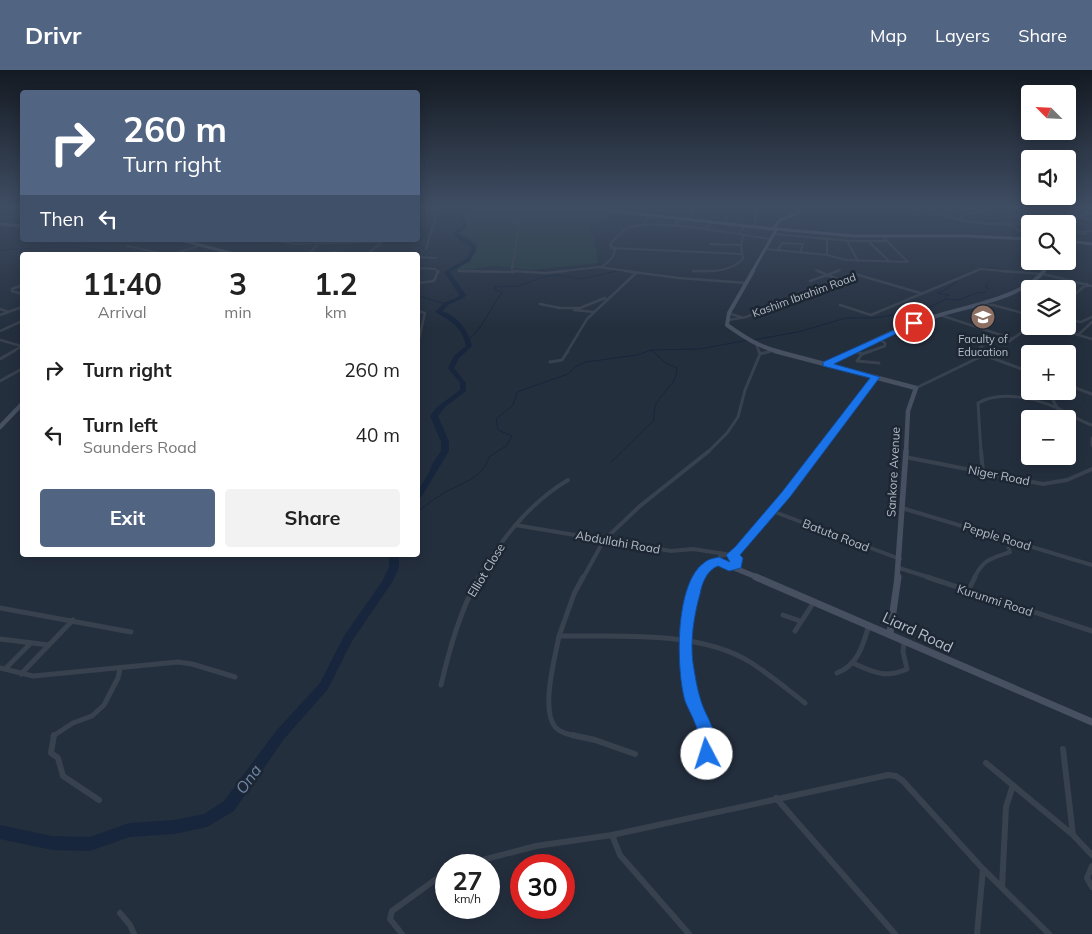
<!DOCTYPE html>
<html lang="en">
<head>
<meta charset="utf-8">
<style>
	:root { --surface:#fff; --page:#f2f2f2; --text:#222; --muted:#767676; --accent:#516482 }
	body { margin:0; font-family:Mulish,sans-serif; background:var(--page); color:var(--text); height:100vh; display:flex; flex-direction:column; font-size:19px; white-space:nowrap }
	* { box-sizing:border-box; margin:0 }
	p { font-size:16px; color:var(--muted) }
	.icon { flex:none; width:28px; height:28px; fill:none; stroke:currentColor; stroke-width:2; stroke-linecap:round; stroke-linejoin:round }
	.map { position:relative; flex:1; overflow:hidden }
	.side { position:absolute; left:20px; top:182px; width:400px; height:305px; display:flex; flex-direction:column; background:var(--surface); border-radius:5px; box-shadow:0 2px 12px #0003 }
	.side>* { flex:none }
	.top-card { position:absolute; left:20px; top:20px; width:400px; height:152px; border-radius:5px; box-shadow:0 2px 12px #0003; background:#516482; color:#fff; overflow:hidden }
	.needle { width:32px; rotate:294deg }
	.controls { position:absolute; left:1021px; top:15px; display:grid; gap:10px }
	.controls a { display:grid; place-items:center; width:55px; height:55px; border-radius:5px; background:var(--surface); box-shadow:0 2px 12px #0003; font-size:25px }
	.speed { position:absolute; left:435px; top:784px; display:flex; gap:10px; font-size:25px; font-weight:700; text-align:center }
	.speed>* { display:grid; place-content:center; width:65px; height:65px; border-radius:50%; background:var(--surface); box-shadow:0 2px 12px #0003; line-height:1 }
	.speed small { font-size:12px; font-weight:400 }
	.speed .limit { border:8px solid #d22; background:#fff; color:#111 }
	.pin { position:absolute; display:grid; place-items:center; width:42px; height:42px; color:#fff; margin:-21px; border:2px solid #fff; border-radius:50%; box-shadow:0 1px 5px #0007 }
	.me { position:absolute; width:55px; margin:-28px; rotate:355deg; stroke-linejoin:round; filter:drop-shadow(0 0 4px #0008) }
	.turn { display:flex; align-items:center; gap:18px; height:105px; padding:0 20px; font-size:22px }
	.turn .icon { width:65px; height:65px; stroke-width:2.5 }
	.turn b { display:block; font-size:35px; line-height:42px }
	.then { display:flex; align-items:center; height:48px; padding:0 20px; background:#0003; gap:10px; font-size:19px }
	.eta { display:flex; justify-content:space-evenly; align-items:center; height:85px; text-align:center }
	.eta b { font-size:30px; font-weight:700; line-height:35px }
	.button { display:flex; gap:10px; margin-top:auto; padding:10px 20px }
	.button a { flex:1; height:58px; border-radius:5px; background:var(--accent); color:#fff; font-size:20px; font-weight:700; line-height:58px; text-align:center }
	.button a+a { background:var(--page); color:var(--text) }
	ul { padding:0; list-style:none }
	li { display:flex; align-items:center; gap:15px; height:65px; padding:0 20px }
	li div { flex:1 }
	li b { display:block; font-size:19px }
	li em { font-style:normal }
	header { display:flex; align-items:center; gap:30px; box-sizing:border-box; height:70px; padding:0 25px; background:var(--accent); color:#fff }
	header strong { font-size:24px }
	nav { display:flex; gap:28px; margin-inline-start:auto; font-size:18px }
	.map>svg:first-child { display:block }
</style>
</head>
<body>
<header>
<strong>Drivr</strong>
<nav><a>Map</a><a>Layers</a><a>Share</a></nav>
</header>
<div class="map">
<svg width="1092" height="864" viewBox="0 0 1092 864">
	<rect width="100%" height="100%" fill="#242f3e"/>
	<!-- green -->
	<path fill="#263c3f" d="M467,137H567L614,143L589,158L595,171L598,193L530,200L493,196L459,201L457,199L476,183L475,179L478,175L462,163L465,152L463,145L468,138Z"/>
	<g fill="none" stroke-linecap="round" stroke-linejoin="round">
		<!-- stream -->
		<path stroke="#17263c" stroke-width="1" d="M0,180C42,178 86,173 126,185
			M418,226L446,234
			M945,228L949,225L937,223C945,221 950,216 957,212L955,211
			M468,270C484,257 489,239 502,223L495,219V217L519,216L543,207L559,205L581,209L617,201
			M753,270L798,262L846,248H872L894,245L914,238H928L946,229L959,230L976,223L986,222L988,218L985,216L989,213
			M610,393L654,350C654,345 654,338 656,334C663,321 677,314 677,298L666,293L651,280
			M418,441C427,435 435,428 444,423C463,412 482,409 489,387L506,376L512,366L498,360L496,349L513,335L517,322L568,304L576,296L586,292L637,285L651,280L700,279L749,270"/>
		<!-- river -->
		<path fill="#17263c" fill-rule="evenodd" d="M451,137C461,137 464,148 467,156L457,163L472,173L476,178L470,191L450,202L466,225L465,227L448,235L442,241C458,247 468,260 472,276L459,288L454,298L466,313V321L445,337L438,346L449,372V381L422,426L418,429V420L429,403L432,394L441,381V372L430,346L437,337L460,320V313L448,298L454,286L466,276C461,255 452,252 435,242L444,233L460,226L444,202L466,189L472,178L458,169L453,163L463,156L457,143Z
			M389,485H399V497L393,511L352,571L328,619L284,669L234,741L207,757L174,764L129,767L90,781L52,780L0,769V755L52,766L90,767L129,753L174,750L204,744L224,731L276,661L320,613L344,566L383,510L389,497Z"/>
		<!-- street-far5 -->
		<path stroke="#38414e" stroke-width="2" d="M891,137L932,141
			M935,137L932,141C987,163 1035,154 1092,143
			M1033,137L1067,147
			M418,142L437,143L426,179
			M497,146L519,151L512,200L514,202
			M0,147L22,146
			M1077,147L1092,150
			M688,149L695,137
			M961,151L962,147L967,144L1004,137
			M644,152L652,145
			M725,153L729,141
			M674,156L680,149
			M755,156L756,137
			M1012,156L1030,167
			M706,160L711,153
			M739,164L745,156
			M773,164L851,171H885
			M1086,164L1078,162L1092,161
			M827,169V185
			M249,170H267
			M269,170L295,174L382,172
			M847,171L858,191
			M868,171L890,192
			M710,174L741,175
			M127,176L169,185
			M612,178L742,184
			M766,179L827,185L846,190L908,192L882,166
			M778,180L782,173L803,174L800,183
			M332,182L366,185
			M310,183L319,173
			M368,184L381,185
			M139,185L147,183
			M170,185L199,176
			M366,185L385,170
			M418,187L436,188
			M602,197L612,188L615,180L610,175C615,169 621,160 630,157C657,148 739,165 771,169
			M418,198L435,199L439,202
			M816,200L821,202
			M459,201L508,202
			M693,201C710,202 730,202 743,189L741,175L743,166
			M555,202L599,197L635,202
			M835,202L840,200
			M973,202L980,199L1016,202"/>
		<!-- street-far4 -->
		<path stroke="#38414e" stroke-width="2.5" d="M459,201L514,202
			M513,201L545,203L566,201
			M625,201L679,208L747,213
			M693,201H714
			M818,201L840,210
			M1001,201L1043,204L1092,216
			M810,211L838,201
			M418,213L434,211L438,201
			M12,219V221L22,224
			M12,219L22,215
			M1068,230L1087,214
			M540,234L560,238
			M840,235L871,245L976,201
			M971,237L993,235L1030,245
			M558,238H580L605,228
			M0,239L9,242
			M574,240L594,242
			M418,241L425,243L418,273
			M731,244L741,247
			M0,245L22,237
			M940,245L1013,269
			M729,250L746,247L855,204L920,223
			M1068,250L1081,252L1092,247
			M1048,256L1092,269
			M0,261L22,251
			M1078,265L1092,252
			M0,270L21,276
			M1005,274L1031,256
			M757,276L759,282
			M854,281L857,282
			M12,282L22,276
			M567,282L587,249L637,202
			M767,282L773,280
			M868,282L885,276V273L880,270
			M965,282H977
			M987,282L980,277L996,268L1010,271"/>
		<!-- street-far3 -->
		<path stroke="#38414e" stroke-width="3" d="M854,281L862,284L871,281
			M961,283L969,281L986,283
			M760,284L771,281
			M862,284L857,291L879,293
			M984,285L1030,302
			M984,285L987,281
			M0,289L14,281
			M550,292L562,290L568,281
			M0,311L22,299
			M1068,315L1092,324
			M916,318L984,285
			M1048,321L1058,339
			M1092,368V375
			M708,382L727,363L738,347L745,320L760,284L759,281
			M818,382L876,307
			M981,382L978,333C1000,320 1035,328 1057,338C1069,343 1079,351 1092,355"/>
		<!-- street-far2 -->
		<path stroke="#38414e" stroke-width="4" d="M981,381L983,402
			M905,387L1043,414L1067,410L1092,399
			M902,438L1092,495
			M772,441L900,489
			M515,455L671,481L693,479L725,484
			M730,484L737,488L736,494C729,498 723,496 719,489L720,486Z
			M732,485L739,480L786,425L819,381
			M899,498L931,508
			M478,508C501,470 529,433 568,410
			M583,508L604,470L640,436L709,381
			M699,508L708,497L719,491
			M974,508C984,489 990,489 1010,482L1006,469"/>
		<!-- street-far1 -->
		<path stroke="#38414e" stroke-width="5" d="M583,507L574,524L559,566C618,567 699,560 750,592C769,604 787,619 805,633
			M699,507C681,543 682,592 693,630C696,642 702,654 706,666
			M927,507L1092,561
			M968,521L975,507
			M0,538L131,562
			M783,545L800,551
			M795,561L814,532
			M559,566C555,588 540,641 556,658C562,664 571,665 578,666
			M0,569L49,575
			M853,593C873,602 886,609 907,599L903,582L904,571
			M0,598L33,606L178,592L192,594L235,607
			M5,599L31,573
			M837,603C858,595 863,575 869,555
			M21,604L73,550
			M441,615C450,577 460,541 479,507
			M53,666L73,653L92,646L104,635L118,608L120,599"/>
		<!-- street -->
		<path stroke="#38414e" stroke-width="6" d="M54,665L51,683L58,688L63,706L99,730
			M572,665L595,670L635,684
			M1063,679L1073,765
			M705,693L707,675L705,665
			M986,693L1073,765L1092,785
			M776,728L895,864
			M463,795L536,776L612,765
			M1092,796L1087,808L1092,817
			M1002,817L1006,737L1013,715
			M120,843L130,855L134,864
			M402,864L390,849L392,841L446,802
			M689,864L620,785L612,765L888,705L896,706L903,711L983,799L1049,864
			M977,864L983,799"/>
		<!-- secondary-far4 -->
		<path stroke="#465061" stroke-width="3" d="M577,137L773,159
			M0,154L22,156
			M774,158L780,150L798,143V137
			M777,159L854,166H968L1030,169
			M181,170L238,185
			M1068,171L1092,174
			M752,202L776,160
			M1043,202L1052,191"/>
		<!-- secondary-far3 -->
		<path stroke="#465061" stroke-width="4" d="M753,201L729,243L727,255C744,267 759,277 780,282
			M851,282C873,271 895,260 918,252C953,238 1020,231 1044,201"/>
		<!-- secondary-far2 -->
		<path stroke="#465061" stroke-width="4.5" d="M775,281L916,318L908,341L906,382
			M826,294L854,281
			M0,357L22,334"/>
		<!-- secondary-far1 -->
		<path stroke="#465061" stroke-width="5.5" d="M732,497L759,508
			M897,508L906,381"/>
		<!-- secondary -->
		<path stroke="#465061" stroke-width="7" d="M756,507L1092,652
			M890,563L898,507"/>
	</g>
	<!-- sky -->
	<linearGradient id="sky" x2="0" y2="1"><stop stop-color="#141a22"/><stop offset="0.53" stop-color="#3f4d63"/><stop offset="1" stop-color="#3f4d63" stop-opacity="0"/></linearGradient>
	<rect width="1092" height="258" fill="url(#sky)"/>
	<!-- route -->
	<path fill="#1a73e8" stroke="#114b97" d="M912,252L918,253L834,294L880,307L790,427L740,485L743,488L741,498L729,501L718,496C707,500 702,513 700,524C694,545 690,571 693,593C695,605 697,619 701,631C707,650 723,668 713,689L707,691L701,689C697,679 700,667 696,656C693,647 688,639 685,631C676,600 674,512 705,492C708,489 715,488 719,487L730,492L726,485L735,477L782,422L870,308L823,296V292Z"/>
	<!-- icons -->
	<defs>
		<symbol id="university-disc" viewBox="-11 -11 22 22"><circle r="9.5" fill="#8d6e63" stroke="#1d2633"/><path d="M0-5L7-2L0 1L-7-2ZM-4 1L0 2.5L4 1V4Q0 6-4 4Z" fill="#fff"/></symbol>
	</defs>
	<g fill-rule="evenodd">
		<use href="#university-disc" x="969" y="233" width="28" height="28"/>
	</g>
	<g text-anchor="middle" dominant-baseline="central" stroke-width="5" stroke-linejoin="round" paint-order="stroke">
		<!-- far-street labels -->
		<g font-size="11" fill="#b4bcc9" stroke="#1d2633">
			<text transform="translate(804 225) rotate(-20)">Kashim Ibrahim Road</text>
		</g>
		<!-- far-poi labels -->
		<g font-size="11" fill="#b4bcc9" stroke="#1d2633">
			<text x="983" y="269">Faculty of<tspan x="983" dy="13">Education</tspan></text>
		</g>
		<!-- street labels -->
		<g font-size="12" fill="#b4bcc9" stroke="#1d2633">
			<text transform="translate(893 402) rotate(-87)">Sankore Avenue</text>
			<text transform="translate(999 405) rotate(11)">Niger Road</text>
			<text transform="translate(836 465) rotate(21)">Batuta Road</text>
			<text transform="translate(997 466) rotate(17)">Pepple Road</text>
			<text transform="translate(618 472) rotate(10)">Abdullahi Road</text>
			<text transform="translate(486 500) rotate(-59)">Elliot Close</text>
			<text transform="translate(995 530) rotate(18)">Kurunmi Road</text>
		</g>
		<!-- near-street labels -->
		<g font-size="15" fill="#b4bcc9" stroke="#1d2633">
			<text transform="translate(918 562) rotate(25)">Liard Road</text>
		</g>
		<!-- near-water labels -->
		<g font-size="16" font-style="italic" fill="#6d86a8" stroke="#1d2633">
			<text transform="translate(248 709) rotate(-54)">Ona</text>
		</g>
	</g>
</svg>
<div class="controls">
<a><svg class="needle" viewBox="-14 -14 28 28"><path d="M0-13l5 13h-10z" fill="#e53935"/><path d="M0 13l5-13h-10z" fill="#767676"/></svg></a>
<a><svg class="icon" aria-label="sound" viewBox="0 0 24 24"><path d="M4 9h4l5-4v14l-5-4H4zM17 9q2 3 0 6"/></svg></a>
<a><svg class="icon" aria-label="search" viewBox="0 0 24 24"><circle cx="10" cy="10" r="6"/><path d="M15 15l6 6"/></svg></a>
<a><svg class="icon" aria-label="layers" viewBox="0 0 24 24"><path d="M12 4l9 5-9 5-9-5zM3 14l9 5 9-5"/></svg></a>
<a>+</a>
<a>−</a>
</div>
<div class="speed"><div>27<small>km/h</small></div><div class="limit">30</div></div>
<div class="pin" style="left:914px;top:253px;background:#d93025"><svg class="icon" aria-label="arrive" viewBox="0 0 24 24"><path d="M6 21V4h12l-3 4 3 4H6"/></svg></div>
<svg class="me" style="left:707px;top:684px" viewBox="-20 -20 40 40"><circle r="19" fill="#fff"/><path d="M0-13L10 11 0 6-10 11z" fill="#1a73e8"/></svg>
<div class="top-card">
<div class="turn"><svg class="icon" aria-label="right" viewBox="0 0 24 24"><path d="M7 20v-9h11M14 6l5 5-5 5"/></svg><div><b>260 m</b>Turn right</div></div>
<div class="then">Then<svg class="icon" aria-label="left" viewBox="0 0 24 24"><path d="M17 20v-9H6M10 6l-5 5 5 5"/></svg></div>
</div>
<section class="side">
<div class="eta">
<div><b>11:40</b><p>Arrival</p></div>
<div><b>3</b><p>min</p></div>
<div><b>1.2</b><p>km</p></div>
</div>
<ul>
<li><svg class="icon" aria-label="right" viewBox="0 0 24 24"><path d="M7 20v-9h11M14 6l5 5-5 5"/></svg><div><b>Turn right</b></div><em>260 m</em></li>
<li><svg class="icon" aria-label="left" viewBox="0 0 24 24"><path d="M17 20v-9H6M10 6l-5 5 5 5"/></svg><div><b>Turn left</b><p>Saunders Road</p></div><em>40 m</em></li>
</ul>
<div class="button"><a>Exit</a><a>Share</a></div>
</section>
</div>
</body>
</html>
